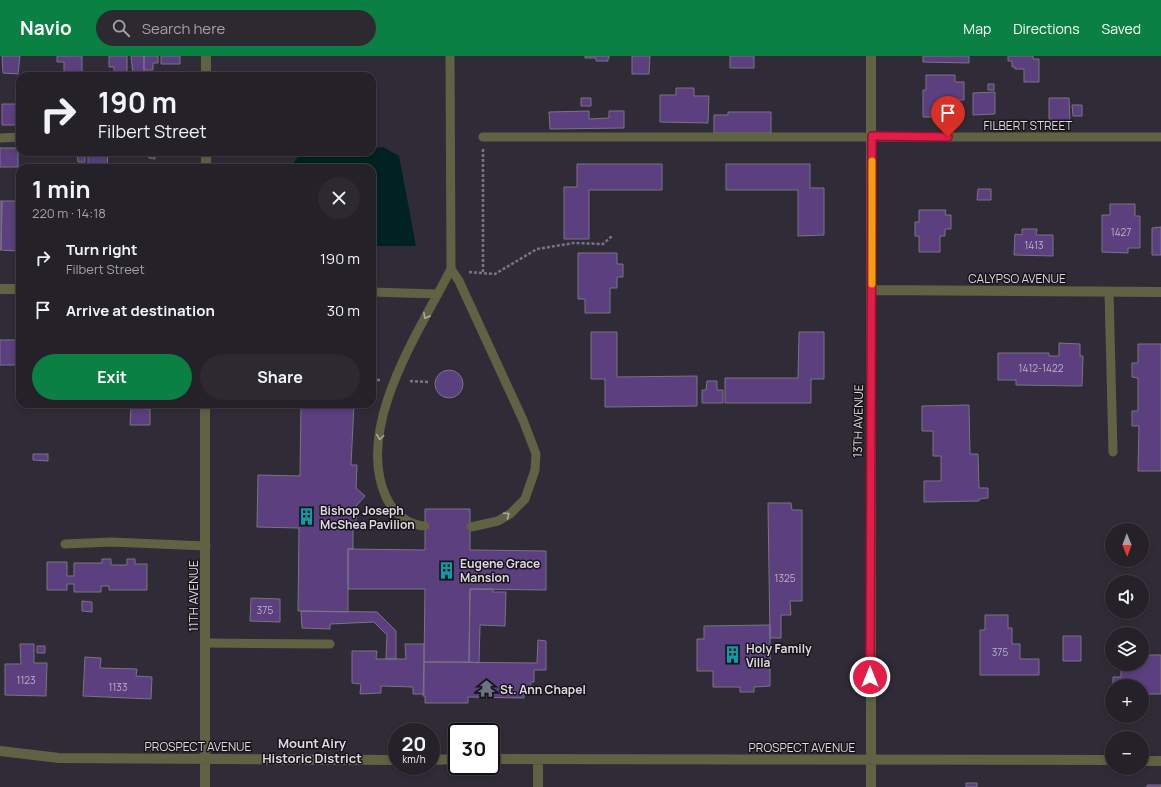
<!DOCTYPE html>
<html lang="en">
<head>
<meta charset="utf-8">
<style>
	:root { --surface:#242129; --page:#2c2931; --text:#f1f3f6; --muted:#a3a3a8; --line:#413e46; --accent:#0b8043 }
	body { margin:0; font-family:Manrope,sans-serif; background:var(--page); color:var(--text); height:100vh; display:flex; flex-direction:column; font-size:15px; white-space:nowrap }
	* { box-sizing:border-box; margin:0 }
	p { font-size:13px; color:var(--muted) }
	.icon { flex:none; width:22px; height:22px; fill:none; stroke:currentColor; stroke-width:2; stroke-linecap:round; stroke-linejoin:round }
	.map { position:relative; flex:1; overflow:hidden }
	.side { position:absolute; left:16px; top:108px; width:360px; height:244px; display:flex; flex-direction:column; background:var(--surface); border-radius:12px; box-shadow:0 2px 6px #0003,0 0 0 1px var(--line) }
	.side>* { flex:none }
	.banner { position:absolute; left:16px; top:16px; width:360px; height:84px; border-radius:12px; box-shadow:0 2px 6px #0003,0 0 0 1px var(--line); background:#242129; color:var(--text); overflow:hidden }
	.needle { width:26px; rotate:179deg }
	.controls { position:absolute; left:1105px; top:467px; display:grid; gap:8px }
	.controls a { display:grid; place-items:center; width:44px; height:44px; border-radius:50%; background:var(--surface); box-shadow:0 2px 6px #0003,0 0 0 1px var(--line); font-size:20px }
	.speed { position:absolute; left:388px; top:667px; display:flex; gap:8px; font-size:20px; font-weight:700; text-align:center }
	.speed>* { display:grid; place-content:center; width:52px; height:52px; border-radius:50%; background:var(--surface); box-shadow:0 2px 6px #0003,0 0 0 1px var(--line); line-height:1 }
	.speed small { font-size:10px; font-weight:400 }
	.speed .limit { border:2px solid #111; border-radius:6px; background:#fff; color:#111 }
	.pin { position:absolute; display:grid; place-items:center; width:34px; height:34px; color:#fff; margin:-41px -17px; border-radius:50% 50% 50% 0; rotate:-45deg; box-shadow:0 0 4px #0007 }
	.pin .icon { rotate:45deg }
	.me { position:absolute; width:44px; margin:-22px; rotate:0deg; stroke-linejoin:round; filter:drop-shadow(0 0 3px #0008) }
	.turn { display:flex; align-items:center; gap:14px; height:84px; padding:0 16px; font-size:18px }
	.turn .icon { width:52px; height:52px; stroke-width:2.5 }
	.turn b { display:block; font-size:28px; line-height:34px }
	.round { display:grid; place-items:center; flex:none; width:42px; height:42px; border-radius:21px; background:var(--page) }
	.head { display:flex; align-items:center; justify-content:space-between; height:68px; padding:0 16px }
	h1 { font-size:24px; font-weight:700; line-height:30px }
	.cta { display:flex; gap:8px; margin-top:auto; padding:8px 16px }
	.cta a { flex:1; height:46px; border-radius:24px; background:var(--accent); color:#fff; font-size:16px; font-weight:700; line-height:46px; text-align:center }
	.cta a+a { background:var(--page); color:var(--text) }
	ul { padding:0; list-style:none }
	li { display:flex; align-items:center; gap:12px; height:52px; padding:0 16px }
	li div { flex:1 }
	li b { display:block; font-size:15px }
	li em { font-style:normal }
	header { display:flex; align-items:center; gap:24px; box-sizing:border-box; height:56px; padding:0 20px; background:var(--accent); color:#fff }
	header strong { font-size:19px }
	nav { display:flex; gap:22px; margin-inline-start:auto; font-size:14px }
	.search { width:280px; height:36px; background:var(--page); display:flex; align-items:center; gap:10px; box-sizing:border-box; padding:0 14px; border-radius:22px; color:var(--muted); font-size:15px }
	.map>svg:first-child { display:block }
</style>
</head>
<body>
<header>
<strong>Navio</strong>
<div class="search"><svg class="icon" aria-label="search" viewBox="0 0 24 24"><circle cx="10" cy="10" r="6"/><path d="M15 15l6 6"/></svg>Search here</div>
<nav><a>Map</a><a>Directions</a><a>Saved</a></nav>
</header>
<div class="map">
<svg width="1161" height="731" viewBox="0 0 1161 731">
	<rect width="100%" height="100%" fill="#302c37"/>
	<!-- water -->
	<path fill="#022" d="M383,91L399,100L416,190H372V112H290L300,98L324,96H372V92Z"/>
	<!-- building -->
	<path fill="#5b3f7e" stroke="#797482" d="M2,0H20L18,18L3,17Z
		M57,0H82V19H64V6H57Z
		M109,0H127V20H114V11H109Z
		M131,0H144V18L133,19Z
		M144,0H158V7H153V14H144Z
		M161,0H180V8H161Z
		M585,0H609V2H608V5H596V2H585Z
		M632,0H650L649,18H632Z
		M730,0H754V12H730Z
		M923,0H969V7L923,6Z
		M1008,0H1033V3H1039V26H1024V13H1015V11H1012V5H1008Z
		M926,19H955V26H964V44H955V61H923V34H926Z
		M988,28H994V34H988Z
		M676,32H694V40H709L708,67L660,66V39H676Z
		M995,36V58L973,59V37Z
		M581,42H591V50H581Z
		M1049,42H1069L1070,65H1049Z
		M2,48H17L18,69H2Z
		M1072,49H1082V60H1073Z
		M589,55V63L609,62V55H624V72L550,73L549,56Z
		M728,56H771V77H714V59H728Z
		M0,92H18V111H0Z
		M77,96H85V106H78Z
		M88,96H108L107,112H88Z
		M123,96H129V99H123Z
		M149,96H155V103L149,102Z
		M577,108H662V134H589V183H564V131H577Z
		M726,108H810V132H824V179L798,180V134H726Z
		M978,133H991V144H977Z
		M0,145H2L1,194H0Z
		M2,145H16V149H19V189H16V195L1,194Z
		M1110,148H1135V160H1140V192H1128V197L1102,196V159H1110Z
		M919,154H946L945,159H951V173H945V180H940V196H919V180H915V166H919Z
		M1161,171V199H1152V172Z
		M1022,173H1037L1036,179H1053V200L1014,199L1015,178L1022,179Z
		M578,197H617V208H623V221H617V232H610V257H585V243H578Z
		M591,276H617V321L697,320V350L605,351V323H591Z
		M799,276H824V323H811V347H725V322H798Z
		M16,279H20V309H0V284H16Z
		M1059,287L1080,288V300H1083L1082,330L1016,329V324H998V297H1049V300H1059Z
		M1138,288H1161V415H1138L1139,370H1132V355H1138V322L1132,321V307H1138Z
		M435 328a14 14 0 1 1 28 0a14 14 0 1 1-28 0Z
		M707,325H717V334H723V347H702V334H706Z
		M301,348H354L351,409H357L356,432L365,440L356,450V473H353V493H348V556L298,555L299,472L257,471L258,419L300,420Z
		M969,349L970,398H978L979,432H988V442L979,443V445L924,446V425H941V400H933V375H922V350Z
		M131,352L150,353V369H130Z
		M33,398H48V405L33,404Z
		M768,447H791L792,454H802V545H790L791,559H781V582H770Z
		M425,453H470V494L546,495V534L470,533L469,606H424L425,533H348V493L425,494Z
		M102,503H111V509H127V503H135V508H147V534H109V530H101V536H74V528H67V534H47V506H67V520H74V507H102Z
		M470,533H493V536H506L505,570L480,569L479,607L469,606Z
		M251,542L280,543V566L250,565Z
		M82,545L92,546V556L82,555Z
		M301,555L377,556L396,575V603H386L387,579L374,566L330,568V573L302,572Z
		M985,559H1008V572H1012V588H1020V603H1039V619H980V574H985Z
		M770,569V630L754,631V636H740V631H713V615H697V583H704V570Z
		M1063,580H1081V605H1063Z
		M538,584L546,585V614H534V626H531L530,635H524V642L468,641V647H425V640H423L424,606L537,607Z
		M20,588H34V607H47L46,640L5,639V608H21Z
		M405,588H424V638H413V631L381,630V637L360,638L361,628L352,627V595H377L376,603H406Z
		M37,590H45V597H37Z
		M1142,599H1161V638H1142V630H1113V621H1121V608H1142Z
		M85,601L101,602L100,612L137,613L136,620L152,621L151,643L83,640Z
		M966,727H977V731H966Z
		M1147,729H1161V731H1147Z"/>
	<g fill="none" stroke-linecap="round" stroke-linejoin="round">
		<!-- path -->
		<path stroke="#7a7680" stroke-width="2.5" stroke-dasharray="3 2" stroke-linecap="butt" d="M483,93V217
			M469,216L495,218L537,193L574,187L603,188L612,180
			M372,324H381
			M410,325L429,326"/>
		<!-- lane -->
		<path stroke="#616243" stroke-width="9" d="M450,0L451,213L459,225L523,364L536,398L535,414L525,443L510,458L498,465L471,471
			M483,81H1161
			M0,82L20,81
			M372,236L438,238
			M1109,236L1113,396
			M425,470C407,469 393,456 386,441C354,371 420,274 451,213
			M65,488L111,486L206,490
			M206,587L330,588"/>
		<!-- street -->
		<path stroke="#616243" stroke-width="10" d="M206,0V20
			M206,96V112
			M0,233H20
			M873,234L1161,236
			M0,695L59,702L397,704
			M491,703L1112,704
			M431,704L457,703
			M1142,705H1161
			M205,731V348
			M538,731V703
			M871,731C869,487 873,244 871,0"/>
	</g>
	<!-- one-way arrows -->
	<defs><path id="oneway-chevron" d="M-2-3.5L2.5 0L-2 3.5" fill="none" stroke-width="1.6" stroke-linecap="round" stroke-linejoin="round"/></defs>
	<g stroke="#abaaa2">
		<use href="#oneway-chevron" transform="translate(426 260) rotate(119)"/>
		<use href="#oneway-chevron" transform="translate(380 381) rotate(98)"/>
		<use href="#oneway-chevron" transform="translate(507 459) rotate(-35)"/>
	</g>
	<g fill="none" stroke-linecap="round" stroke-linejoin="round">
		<defs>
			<path id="route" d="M870,621L872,80L948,81"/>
		</defs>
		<!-- route casing -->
		<use href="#route" stroke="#92132f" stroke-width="10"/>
		<!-- route -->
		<use href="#route" stroke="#e11d48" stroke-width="7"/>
		<!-- slow -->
		<path stroke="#f59e0b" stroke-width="7" d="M872,105V228"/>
	</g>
	<!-- icons -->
	<defs>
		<symbol id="building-bare" viewBox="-9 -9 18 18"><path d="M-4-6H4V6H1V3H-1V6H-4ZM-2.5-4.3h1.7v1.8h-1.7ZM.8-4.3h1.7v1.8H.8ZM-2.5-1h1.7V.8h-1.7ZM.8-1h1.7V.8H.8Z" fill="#0f9aa8" stroke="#17151a" stroke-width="2.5" paint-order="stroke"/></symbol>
		<symbol id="temple-bare" viewBox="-9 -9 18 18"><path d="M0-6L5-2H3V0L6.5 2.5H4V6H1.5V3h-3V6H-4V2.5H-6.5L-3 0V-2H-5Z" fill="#6b7280" stroke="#17151a" stroke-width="2.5" paint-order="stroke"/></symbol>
	</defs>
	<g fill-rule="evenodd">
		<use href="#building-bare" x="294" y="448" width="25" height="25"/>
		<use href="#building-bare" x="434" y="502" width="25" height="25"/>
		<use href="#building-bare" x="720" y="586" width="25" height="25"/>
		<use href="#temple-bare" x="474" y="620" width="25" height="25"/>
	</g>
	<g text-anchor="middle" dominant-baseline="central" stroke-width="3" stroke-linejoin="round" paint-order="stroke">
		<!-- number labels -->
		<g font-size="10" fill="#bcb3c8">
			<text x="1121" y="176">1427</text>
			<text x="1034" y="189">1413</text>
			<text x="1041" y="312">1412-1422</text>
			<text x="785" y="522">1325</text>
			<text x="265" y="554">375</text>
			<text x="1000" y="596">375</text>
			<text x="26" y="624">1123</text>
			<text x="118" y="631">1133</text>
		</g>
		<!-- street labels -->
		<g font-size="12" fill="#dddae1" stroke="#17151a">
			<text x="1028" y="69">FILBERT STREET</text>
			<text x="1017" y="222">CALYPSO AVENUE</text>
			<text transform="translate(858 365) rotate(-89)">13TH AVENUE</text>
			<text transform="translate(193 540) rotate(-90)">11TH AVENUE</text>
			<text x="198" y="690">PROSPECT AVENUE</text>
			<text x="802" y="691">PROSPECT AVENUE</text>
		</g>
		<!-- poi labels -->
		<g font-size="12" font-weight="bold" fill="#dddae1" stroke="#17151a" text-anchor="start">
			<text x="320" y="454">Bishop Joseph<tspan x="320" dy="14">McShea Pavilion</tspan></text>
			<text x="460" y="507">Eugene Grace<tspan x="460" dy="14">Mansion</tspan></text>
			<text x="746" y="592">Holy Family<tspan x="746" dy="14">Villa</tspan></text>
			<text x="500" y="633">St. Ann Chapel</text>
		</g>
		<!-- neighbourhood labels -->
		<g font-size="13" font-weight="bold" fill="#dddae1" stroke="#17151a">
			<text x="312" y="687">Mount Airy<tspan x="312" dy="15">Historic District</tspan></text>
		</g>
	</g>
</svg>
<div class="controls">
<a><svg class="needle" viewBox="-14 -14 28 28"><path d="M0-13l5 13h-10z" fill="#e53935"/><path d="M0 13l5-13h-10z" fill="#a3a3a8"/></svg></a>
<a><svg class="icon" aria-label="sound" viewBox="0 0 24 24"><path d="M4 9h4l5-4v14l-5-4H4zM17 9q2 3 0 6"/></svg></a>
<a><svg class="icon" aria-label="layers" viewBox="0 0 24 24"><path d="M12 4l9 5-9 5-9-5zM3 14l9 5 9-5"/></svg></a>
<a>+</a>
<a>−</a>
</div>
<div class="speed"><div>20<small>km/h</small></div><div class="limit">30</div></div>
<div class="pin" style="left:948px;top:81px;background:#d93025"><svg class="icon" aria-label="arrive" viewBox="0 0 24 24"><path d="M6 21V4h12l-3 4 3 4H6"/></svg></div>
<svg class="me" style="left:870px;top:621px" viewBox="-20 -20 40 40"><circle r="17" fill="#e11d48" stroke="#fff" stroke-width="3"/><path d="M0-11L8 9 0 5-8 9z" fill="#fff"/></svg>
<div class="banner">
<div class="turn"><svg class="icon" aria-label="right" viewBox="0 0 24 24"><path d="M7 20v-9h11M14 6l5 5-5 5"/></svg><div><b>190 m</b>Filbert Street</div></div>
</div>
<section class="side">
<div class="head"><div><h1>1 min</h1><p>220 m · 14:18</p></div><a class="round"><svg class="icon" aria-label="close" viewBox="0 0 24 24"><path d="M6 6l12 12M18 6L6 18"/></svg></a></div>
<ul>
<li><svg class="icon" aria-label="right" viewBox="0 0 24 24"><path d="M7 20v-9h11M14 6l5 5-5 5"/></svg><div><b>Turn right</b><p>Filbert Street</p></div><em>190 m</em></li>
<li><svg class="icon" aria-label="arrive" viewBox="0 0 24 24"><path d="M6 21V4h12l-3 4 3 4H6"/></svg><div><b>Arrive at destination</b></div><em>30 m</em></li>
</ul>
<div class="cta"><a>Exit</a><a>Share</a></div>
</section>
</div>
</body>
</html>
